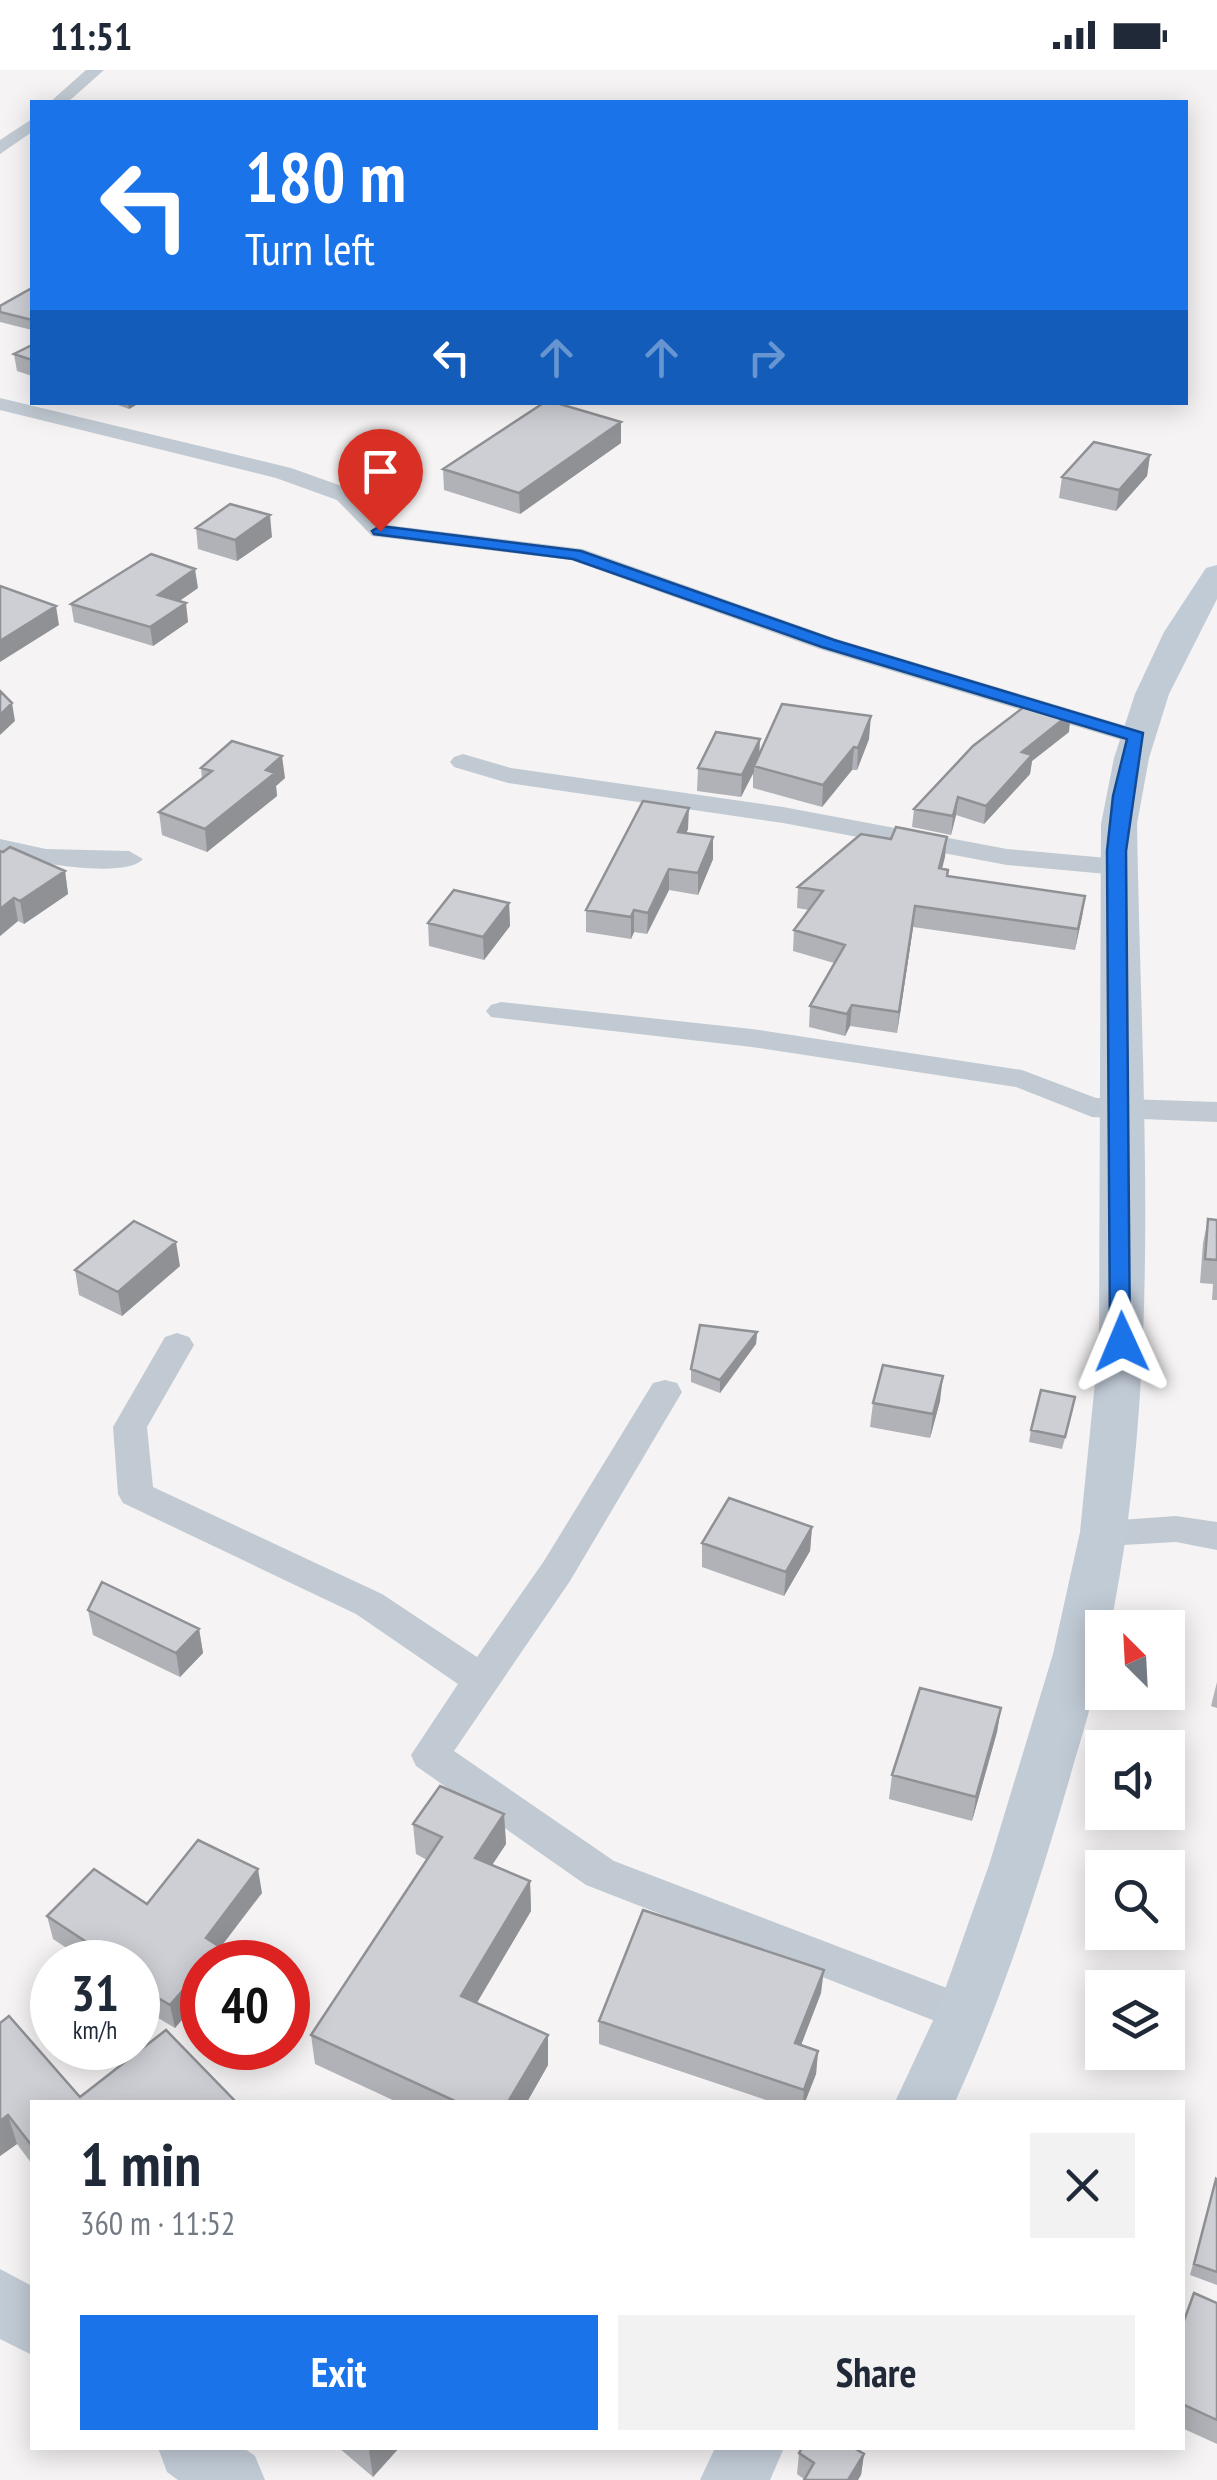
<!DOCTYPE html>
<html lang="en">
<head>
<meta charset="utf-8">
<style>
	:root { --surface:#fff; --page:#f2f2f3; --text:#1f2937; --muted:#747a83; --accent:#1a73e8 }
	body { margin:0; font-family:"PT Sans Narrow",sans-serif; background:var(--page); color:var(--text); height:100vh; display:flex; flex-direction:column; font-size:38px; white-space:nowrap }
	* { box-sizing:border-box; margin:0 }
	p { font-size:32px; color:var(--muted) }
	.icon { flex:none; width:55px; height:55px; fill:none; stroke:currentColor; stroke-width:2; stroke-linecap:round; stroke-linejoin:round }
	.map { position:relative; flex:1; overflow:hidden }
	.drawer { position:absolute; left:30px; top:2030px; width:1155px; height:350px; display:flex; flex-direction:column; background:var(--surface); border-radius:0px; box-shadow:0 5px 25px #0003 }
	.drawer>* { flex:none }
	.guide { position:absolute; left:30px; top:30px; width:1158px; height:305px; border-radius:0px; box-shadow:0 5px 25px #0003; background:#1a73e8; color:#fff; overflow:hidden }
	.needle { width:65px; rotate:336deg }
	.controls { position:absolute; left:1085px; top:1540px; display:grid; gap:20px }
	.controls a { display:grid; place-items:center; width:100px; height:100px; border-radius:0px; background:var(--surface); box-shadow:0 5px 25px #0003; font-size:50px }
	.speed { position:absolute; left:30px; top:1870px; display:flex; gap:20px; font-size:50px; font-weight:700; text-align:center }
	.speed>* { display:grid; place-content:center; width:130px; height:130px; border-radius:50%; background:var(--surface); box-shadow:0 5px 25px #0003; line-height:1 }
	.speed small { font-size:25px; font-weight:400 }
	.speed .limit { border:15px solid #d22; background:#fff; color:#111 }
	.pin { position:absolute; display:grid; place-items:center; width:85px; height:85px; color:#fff; margin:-102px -42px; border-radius:50% 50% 50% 0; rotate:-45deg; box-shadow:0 0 10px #0007 }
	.pin .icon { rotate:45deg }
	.me { position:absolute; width:110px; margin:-55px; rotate:359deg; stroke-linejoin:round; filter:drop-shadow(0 0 8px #0008) }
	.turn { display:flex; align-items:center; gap:35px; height:210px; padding:0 50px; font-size:45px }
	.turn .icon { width:130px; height:130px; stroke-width:2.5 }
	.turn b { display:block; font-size:70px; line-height:85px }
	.lanes { display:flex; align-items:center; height:95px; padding:0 50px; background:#0003; justify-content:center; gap:50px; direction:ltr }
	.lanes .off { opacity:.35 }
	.round { display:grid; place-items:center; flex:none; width:105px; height:105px; border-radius:0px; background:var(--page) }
	.head { display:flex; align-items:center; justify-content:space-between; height:170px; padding:0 50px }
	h1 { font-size:60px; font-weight:700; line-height:75px }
	.primary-button { display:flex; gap:20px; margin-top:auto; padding:20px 50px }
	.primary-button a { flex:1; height:115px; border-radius:0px; background:var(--accent); color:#fff; font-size:40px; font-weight:700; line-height:115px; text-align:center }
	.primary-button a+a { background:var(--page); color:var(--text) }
	.status { display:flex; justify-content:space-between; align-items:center; height:70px; padding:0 50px; background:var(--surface); direction:ltr }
	.status svg { height:28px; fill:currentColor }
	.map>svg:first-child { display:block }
</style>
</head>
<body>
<div class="status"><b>11:51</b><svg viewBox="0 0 49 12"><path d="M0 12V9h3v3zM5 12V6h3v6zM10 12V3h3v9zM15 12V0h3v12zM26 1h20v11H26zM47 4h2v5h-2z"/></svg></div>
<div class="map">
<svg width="1217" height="2410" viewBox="0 0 1217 2410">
	<rect width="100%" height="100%" fill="#f5f3f3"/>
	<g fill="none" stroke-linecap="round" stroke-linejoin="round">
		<!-- street -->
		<path fill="#c1cad2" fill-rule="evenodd" d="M86,0H104L68,32H50Z
			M32,49V62L0,84V70Z
			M0,328L291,398L353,420L387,455L583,479L837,569L1146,662L1150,667L1137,675L1128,672L819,579L571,490L372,466L337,430L276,408L0,340Z
			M463,684L511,698L783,737L1007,779L1118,789L1132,797L1118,805L1007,795L783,753L508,713L454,697L450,692L454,687Z
			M0,769L46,779L129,781L143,789C125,810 27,791 0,785Z
			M501,932L752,959L1022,1000L1096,1028L1217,1032V1052L1092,1047L1016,1017L752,977L491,947L486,941L491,935Z
			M177,1263L189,1267L194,1275L147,1357L153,1417L382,1524L477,1587L544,1491L653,1313L665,1310L677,1313L682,1322L570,1511L454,1681L614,1791L981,1931L987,1944L981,1957L966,1963L586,1815L416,1696L411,1685L458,1614L356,1544L123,1433L118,1424L113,1357L165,1267Z
			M1176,1446L1217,1452V1480L1176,1472L1105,1476L1092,1472L1087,1462L1092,1452Z"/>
		<!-- secondary -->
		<path fill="#c1cbd6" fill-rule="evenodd" d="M1217,495V529L1169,624L1149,688L1137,754C1141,1021 1164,1294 1110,1558H1102C1102,1609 1084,1657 1070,1707C1038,1818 1003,1927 955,2032H895L937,1942L989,1795L1053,1584L1080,1462L1099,1272L1101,754L1114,688L1135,624L1164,562L1206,498Z
			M0,2199L32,2216V2285L0,2269Z
			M158,2378H244L255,2386L265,2410H178L167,2402Z
			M715,2378H784L770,2410H700Z"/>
	</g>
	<!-- wall -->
	<path fill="#b0b2b7" d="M32,218V260L0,252V236Z
		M32,275V306L17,301L14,284Z
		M110,332H141L129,339Z
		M621,373L520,444L444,420L443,399Z
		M1150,385L1147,406L1116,441L1059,428L1062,407Z
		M196,458L272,467L237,491L198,479Z
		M198,518L179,531L188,552L153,576L74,552L71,534Z
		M1069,662L1032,691L1030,704L984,754L956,745L951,765L912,757L914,739Z
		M869,669L857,700H852L822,737L753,718V702L741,727L697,721L698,698L759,684Z
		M201,698L285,708L276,716L277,726L207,782L162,765L159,742L202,709Z
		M688,759L686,764L713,767V789L698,825L669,820L647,864L634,862L631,869L586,862V840Z
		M947,767L942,799L948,806L1085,826L1075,880L913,857L897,963L850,956L845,966L809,957L810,936L834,893L793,881L794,860L809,840L797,838L798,817L891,769Z
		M0,781L65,801L68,824L24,854L18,851L0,866Z
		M509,833L510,856L484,890L429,876L428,853Z
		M1208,1149L1217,1150V1230H1212L1213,1214L1200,1213L1203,1173Z
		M180,1196L122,1246L79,1225L75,1200Z
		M757,1262L756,1274L720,1323L691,1312V1299Z
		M940,1331L930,1368L870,1357L873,1333Z
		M1073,1339L1062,1379L1029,1372L1031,1360Z
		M812,1457L810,1481L784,1526L702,1497V1473Z
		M88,1540L199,1559L203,1583L180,1607L93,1565Z
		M1217,1612V1638L1211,1636Z
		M1001,1638L997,1662L972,1751L889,1729L892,1705Z
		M504,1744L506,1774L492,1795L530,1811L531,1841L477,1933L548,1995L527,2032H397L315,1994L311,1965L427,1790L416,1784L413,1754Z
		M262,1823L202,1892V1926L175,1958L138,1936V1892H88L53,1869L47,1846Z
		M821,1923L801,1975L818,1981L816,2004L805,2032H772L599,1974V1951Z
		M0,1953L80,2027L236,2032H32V2094L17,2074L0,2086Z
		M1216,2109L1217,2110V2215L1190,2205Z
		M1217,2233V2374L1182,2358V2256Z
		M339,2378H399L373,2407Z
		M799,2383L864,2384L861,2405L804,2409L797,2404Z"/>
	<!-- shaded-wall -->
	<path fill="#909195" d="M128,332H141L129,339Z
		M621,352V373L520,444L519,423Z
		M1150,385L1147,406L1116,441L1119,420Z
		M270,445L272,467L237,491L235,470Z
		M195,499L198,518L161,544L158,525Z
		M186,533L188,552L153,576L150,557Z
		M56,536L59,555L0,592V571Z
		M12,633L15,651L0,665V645Z
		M1071,643L1069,662L1032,691L1030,704L984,754L986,736L1022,682Z
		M871,646L869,669L857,700L858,678Z
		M760,669L759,692L754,696V702L741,727L742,705Z
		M854,677L852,700L822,737L823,715Z
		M282,686L285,708L276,716L277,726L207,782L205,759Z
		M958,727L956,745L951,765L953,746Z
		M689,738L688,759L677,784L678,762Z
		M713,767V789L698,825V803Z
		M947,767L945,787L937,819L939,798Z
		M669,799V820L647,864L648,843Z
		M65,801L68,824L24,854L20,831Z
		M1085,826L1082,847L1075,880L1078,859Z
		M14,828L18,851L0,866V839Z
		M509,833L510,856L484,890L483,867Z
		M915,836L913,857L897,963L899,942Z
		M634,840V862L631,869V847Z
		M852,935L850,956L845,966L847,944Z
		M176,1172L180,1196L122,1246L118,1222Z
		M757,1262L756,1274L720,1323V1310Z
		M943,1306L940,1331L930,1368L933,1344Z
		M812,1457L810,1481L784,1526L786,1502Z
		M199,1559L203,1583L180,1607L176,1583Z
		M1001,1638L997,1662L972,1751L976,1727Z
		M504,1744L506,1774L477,1818L475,1788Z
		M258,1799L262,1823L220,1878L223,1892H207L206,1868Z
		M530,1811L531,1841L463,1956L461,1926Z
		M202,1898V1926L175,1958L170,1935Z
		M824,1900L821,1923L793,1996L795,1973Z
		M548,1965V1995L527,2032H508Z
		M818,1981L816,2004L805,2032H803L804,2020Z
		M8,2045L17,2074L0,2086V2051Z
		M372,2378H399L373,2407L369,2381Z
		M864,2384L861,2405L858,2410H848Z"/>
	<!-- building -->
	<path fill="#cdcfd5" stroke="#909195" stroke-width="2.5" d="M32,218V250L0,242V236Z
		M32,275V290L14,284Z
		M545,332H553L621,352L519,423L443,399Z
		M1094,372L1150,385L1119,420L1062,407Z
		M230,434L270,445L235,470L196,458Z
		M151,484L195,499L158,525L186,533L150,557L71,534Z
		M0,516L56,536L0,571Z
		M0,621L12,633L0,645Z
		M1033,630L1071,643L1022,682L1032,685L986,736L958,727L953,746L914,739L973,676Z
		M782,634L871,646L858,678L854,677L823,715L754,696Z
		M716,662L760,669L742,705L698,698Z
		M232,671L282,686L266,700L275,703L205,759L159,742L212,701L201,698Z
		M643,731L689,738L678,762L713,767L698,803L669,799L648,843L634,840L631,847L586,840Z
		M896,757L947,767L939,798L948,800L947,806L1085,826L1078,859L915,836L899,942L852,935L847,944L810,936L845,875L794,860L823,821L798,817L861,764L891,769Z
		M10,777L65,801L20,831L14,828L0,839V781L3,782Z
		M454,820L509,833L483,867L428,853Z
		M1208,1149L1217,1150V1190L1205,1189Z
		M134,1151L176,1172L118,1222L75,1200Z
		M700,1255L757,1262L720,1310L691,1299Z
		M883,1295L943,1306L933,1344L873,1333Z
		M1041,1320L1075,1327L1065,1367L1031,1360Z
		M729,1428L812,1457L786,1502L702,1473Z
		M102,1512L199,1559L176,1583L88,1540Z
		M920,1618L1001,1638L976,1727L892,1705Z
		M440,1716L504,1744L475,1788L530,1811L461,1926L548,1965L508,2032H457L311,1965L442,1767L413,1754Z
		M198,1770L258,1799L206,1868L220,1877L207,1892H202V1898L170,1935L138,1916V1892H117L47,1846L94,1799L147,1834Z
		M643,1840L824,1900L795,1973L818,1981L804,2020L599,1951Z
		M9,1946L80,2027L166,1960L236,2032H32V2076L8,2045L0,2051V1953Z
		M1216,2109L1217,2110V2202L1194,2194Z
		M1194,2223L1217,2233V2350L1182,2334V2256Z
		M802,2378H854L864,2384L848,2410H804L814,2393L799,2383Z"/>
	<!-- route -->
	<path fill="#1a73e8" stroke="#114b97" stroke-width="2.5" d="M380,456L581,481L834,570L1143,663L1126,781L1130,1278L1122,1280L1110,1272L1107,781L1113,726L1127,669L822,577L573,489L374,464L372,461Z"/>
</svg>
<div class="controls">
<a><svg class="needle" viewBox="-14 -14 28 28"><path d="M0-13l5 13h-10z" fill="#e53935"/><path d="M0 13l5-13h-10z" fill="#747a83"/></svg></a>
<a><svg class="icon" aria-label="sound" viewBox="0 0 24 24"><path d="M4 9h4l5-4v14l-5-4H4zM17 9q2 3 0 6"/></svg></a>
<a><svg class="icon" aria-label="search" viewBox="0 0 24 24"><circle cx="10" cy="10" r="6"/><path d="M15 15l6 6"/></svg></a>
<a><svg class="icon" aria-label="layers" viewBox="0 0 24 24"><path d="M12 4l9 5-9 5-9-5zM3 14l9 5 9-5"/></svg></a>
</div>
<div class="speed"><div>31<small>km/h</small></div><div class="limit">40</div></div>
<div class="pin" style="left:380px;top:461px;background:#d93025"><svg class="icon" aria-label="arrive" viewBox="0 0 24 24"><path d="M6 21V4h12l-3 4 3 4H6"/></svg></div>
<svg class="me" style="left:1122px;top:1272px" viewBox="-20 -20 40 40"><path d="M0-17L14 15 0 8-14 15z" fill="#1a73e8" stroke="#fff" stroke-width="4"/></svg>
<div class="guide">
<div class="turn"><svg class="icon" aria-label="left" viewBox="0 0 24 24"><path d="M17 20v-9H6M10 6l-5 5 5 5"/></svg><div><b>180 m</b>Turn left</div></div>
<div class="lanes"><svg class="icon" aria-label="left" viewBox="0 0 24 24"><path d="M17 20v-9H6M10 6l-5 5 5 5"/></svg><svg class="icon off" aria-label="ahead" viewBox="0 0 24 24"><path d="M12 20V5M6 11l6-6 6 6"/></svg><svg class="icon off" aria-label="ahead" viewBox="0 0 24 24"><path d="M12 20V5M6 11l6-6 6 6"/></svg><svg class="icon off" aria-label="right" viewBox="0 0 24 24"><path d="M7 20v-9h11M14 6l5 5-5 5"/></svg></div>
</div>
<section class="drawer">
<div class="head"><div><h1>1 min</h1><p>360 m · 11:52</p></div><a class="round"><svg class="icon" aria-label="close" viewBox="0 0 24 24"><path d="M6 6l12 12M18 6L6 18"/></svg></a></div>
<div class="primary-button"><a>Exit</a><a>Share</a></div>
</section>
</div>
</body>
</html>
